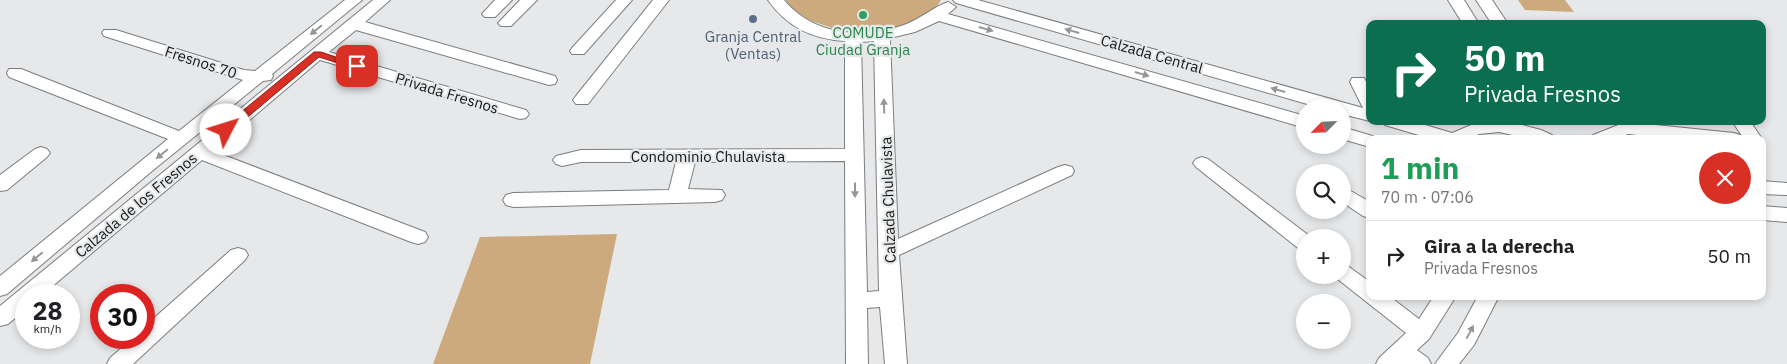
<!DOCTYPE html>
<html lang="es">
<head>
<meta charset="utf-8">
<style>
	:root { --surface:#fff; --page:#f6f6f6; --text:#202124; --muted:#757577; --line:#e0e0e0 }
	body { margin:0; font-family:"IBM Plex Sans",sans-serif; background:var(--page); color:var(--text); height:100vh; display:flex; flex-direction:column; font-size:19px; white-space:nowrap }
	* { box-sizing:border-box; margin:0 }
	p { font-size:16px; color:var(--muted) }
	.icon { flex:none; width:28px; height:28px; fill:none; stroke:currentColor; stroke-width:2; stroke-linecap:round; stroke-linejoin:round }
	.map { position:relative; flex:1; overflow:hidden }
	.sheet { position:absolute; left:1366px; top:135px; width:400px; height:165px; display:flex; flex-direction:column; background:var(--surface); border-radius:10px; box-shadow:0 2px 8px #0003 }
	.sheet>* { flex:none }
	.banner { position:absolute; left:1366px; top:20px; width:400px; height:105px; border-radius:10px; box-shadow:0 2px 8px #0003; background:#0b6e4f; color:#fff; overflow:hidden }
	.needle { width:32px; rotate:246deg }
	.tools { position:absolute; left:1296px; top:99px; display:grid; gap:10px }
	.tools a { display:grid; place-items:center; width:55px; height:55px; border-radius:50%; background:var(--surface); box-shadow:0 2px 8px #0003; font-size:25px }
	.speed { position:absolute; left:15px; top:284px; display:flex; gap:10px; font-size:25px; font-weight:700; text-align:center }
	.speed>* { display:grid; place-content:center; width:65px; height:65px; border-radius:50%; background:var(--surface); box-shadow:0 2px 8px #0003; line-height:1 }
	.speed small { font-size:12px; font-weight:400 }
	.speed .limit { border:8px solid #d22; background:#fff; color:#111 }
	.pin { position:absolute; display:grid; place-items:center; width:42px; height:42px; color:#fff; margin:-21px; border-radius:10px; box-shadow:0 2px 8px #0006 }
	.me { position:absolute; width:55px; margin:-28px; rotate:50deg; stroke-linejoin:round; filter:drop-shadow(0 0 4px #0008) }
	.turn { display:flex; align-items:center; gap:18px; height:105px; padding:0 15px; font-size:22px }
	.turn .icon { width:65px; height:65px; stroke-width:2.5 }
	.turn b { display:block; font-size:35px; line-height:42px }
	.round { display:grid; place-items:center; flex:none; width:52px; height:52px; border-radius:26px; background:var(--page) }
	.overview { display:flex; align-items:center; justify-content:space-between; height:85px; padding:0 15px }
	h1 { font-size:30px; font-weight:700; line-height:38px; color:#1e9e55 }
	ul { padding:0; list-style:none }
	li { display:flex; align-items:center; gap:15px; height:70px; padding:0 15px; border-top:1px solid var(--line) }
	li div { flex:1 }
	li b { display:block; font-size:19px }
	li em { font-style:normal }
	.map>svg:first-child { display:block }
</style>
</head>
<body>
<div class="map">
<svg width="1787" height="364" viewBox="0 0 1787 364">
	<rect width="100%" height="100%" fill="#e6e8ea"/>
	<!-- building -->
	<path fill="#cdaa7e" d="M786,0H941L936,8L918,20L891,29L861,31L832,28L809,20L792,9Z
		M1518,0H1565L1574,12L1525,10Z
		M617,234L590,364H433L480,237Z"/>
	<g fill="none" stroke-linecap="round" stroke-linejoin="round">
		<defs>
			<path id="minor" d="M345,0H362L272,74L273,76L271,80L263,81L152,171L7,294L0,296V276L168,139L9,77L7,73L9,69H21L179,131L243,80L104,36L102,33L104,30H116L244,70L255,71Z
				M373,0H390L365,22L555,76L557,80L555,84L549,85L356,30L329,52L526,110L529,114L526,118L520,119L320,60L213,151L425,232L428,237L425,242L418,244L411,242L202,160L42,295H26V309L8,324L0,326V306Z
				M495,0H512L495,17H485L482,14Z
				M520,0H537L511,26H501L498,23L501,20Z
				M616,0H632L584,54H572L570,51L572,48Z
				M653,0H669L588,104H576L573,100L576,96Z
				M768,0H784C813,35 862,40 904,25C919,20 935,6 948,2L956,7L948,14L1305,116V128L939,21L915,32L890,38L898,239L1058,167L1065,165L1072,167L1074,171L1072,175L899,255L907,364H885L880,307L867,308L868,364H846L845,161L695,162L688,189L722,190L725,195L722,200L715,202L513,207L506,205L503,200L506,195L513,193L669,190L676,162H581L562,166L556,164L553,160L556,156L581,150L845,149V41C812,39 787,27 768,0ZM874,41L879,291L867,292L861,42Z
				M953,0H978L1363,108L1350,82L1352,78H1364L1370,89V121L1342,114V108H1321L956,3Z
				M1448,0H1464L1479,24H1463Z
				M1476,0H1492L1508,24H1492Z
				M1382,121H1412L1452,133L1476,123L1511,122L1541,130L1552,135L1555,139H1530L1499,132L1479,134L1468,139H1432L1385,125Z
				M1732,121H1750L1762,139H1744Z
				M1626,122L1734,133L1740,135L1743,139H1675L1628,134L1616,139H1590L1593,135Z
				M1342,127L1376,137L1378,139H1370V147L1342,139Z
				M41,147L47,149L50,153L47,157L7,190L0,191V175L35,149Z
				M1202,157L1208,159L1312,238H1305V250L1298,248L1196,167L1193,163L1196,159Z
				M1762,181L1787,183V195L1762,194Z
				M1342,186L1370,202V218L1363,216L1342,202Z
				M1762,206L1787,208V222L1762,220Z
				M238,248L245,250L248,255L245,260L133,364H107L110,358L133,338H144V327L231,250Z
				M1342,264L1349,267L1370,282V296H1389L1419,319L1434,296H1456L1429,339L1417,350L1428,358L1431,364H1376L1379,358L1406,333L1335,277L1333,275H1342Z
				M1478,296H1499L1474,345L1459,364H1435L1458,333Z"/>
		</defs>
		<!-- minor casing -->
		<use href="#minor" stroke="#7c7d7f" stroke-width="2"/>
		<!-- minor -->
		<use href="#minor" fill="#fff" fill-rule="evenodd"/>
	</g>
	<!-- one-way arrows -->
	<defs><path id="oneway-solid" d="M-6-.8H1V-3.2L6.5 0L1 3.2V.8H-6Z" transform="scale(1.25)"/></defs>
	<g fill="#969696">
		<use href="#oneway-solid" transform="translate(986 29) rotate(16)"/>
		<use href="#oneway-solid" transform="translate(316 30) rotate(141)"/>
		<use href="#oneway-solid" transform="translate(1072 31) rotate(-164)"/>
		<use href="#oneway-solid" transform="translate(1142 74) rotate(16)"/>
		<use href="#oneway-solid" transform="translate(1278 90) rotate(-164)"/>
		<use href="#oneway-solid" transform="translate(884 106) rotate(-92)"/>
		<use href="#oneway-solid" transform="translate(162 154) rotate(141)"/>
		<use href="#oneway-solid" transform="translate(855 190) rotate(90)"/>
		<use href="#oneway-solid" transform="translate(37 257) rotate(140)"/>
		<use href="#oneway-solid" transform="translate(1470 332) rotate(-62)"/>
	</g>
	<!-- route -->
	<path fill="#d93025" stroke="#8d1f18" d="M314,52H321L362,66L357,69L319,57L230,132H223V127Z"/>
	<!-- markers -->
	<circle fill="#2e9e5b" stroke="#e6e8ea" stroke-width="2" cx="863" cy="15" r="5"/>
	<circle fill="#5c6f8a" stroke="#e6e8ea" stroke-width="2" cx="753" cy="19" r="5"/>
	<g text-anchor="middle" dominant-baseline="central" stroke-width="4.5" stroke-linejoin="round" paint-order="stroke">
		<!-- leisure labels -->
		<g font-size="15" fill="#27864d" stroke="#e6e8ea">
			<text x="863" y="32">COMUDE<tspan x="863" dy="17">Ciudad Granja</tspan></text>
		</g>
		<!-- service labels -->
		<g font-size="15" fill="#4e5e75" stroke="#e6e8ea">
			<text x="753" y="36">Granja Central<tspan x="753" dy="17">(Ventas)</tspan></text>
		</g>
		<!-- street labels -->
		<g font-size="15" fill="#151616" stroke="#e6e8ea">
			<text transform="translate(1152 54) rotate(16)">Calzada Central</text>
			<text transform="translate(201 62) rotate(18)">Fresnos 70</text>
			<text transform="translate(447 93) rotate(17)">Privada Fresnos</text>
			<text x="708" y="156">Condominio Chulavista</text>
			<text transform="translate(888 200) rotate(-92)">Calzada Chulavista</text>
			<text transform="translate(136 205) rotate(-40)">Calzada de los Fresnos</text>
		</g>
	</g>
</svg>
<div class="tools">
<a><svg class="needle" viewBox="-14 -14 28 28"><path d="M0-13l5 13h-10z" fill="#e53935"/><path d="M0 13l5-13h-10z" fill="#757577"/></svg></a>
<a><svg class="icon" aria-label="search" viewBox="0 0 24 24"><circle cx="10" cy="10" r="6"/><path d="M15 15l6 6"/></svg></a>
<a>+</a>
<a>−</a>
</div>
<div class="speed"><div>28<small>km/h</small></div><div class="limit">30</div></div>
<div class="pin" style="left:357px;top:66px;background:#d93025"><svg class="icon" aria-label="arrive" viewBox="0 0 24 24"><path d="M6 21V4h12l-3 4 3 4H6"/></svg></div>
<svg class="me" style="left:226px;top:130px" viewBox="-20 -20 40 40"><circle r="19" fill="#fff"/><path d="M0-13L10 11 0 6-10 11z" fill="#d93025"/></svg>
<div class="banner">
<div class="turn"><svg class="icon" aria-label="right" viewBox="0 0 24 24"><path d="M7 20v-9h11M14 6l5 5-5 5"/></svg><div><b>50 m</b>Privada Fresnos</div></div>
</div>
<section class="sheet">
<div class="overview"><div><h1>1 min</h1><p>70 m · 07:06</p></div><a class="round" style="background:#d93025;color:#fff"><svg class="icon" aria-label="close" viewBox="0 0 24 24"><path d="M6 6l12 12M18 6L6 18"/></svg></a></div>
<ul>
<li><svg class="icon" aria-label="right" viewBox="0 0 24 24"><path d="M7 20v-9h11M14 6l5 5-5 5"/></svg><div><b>Gira a la derecha</b><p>Privada Fresnos</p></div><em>50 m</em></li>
</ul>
</section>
</div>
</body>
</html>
